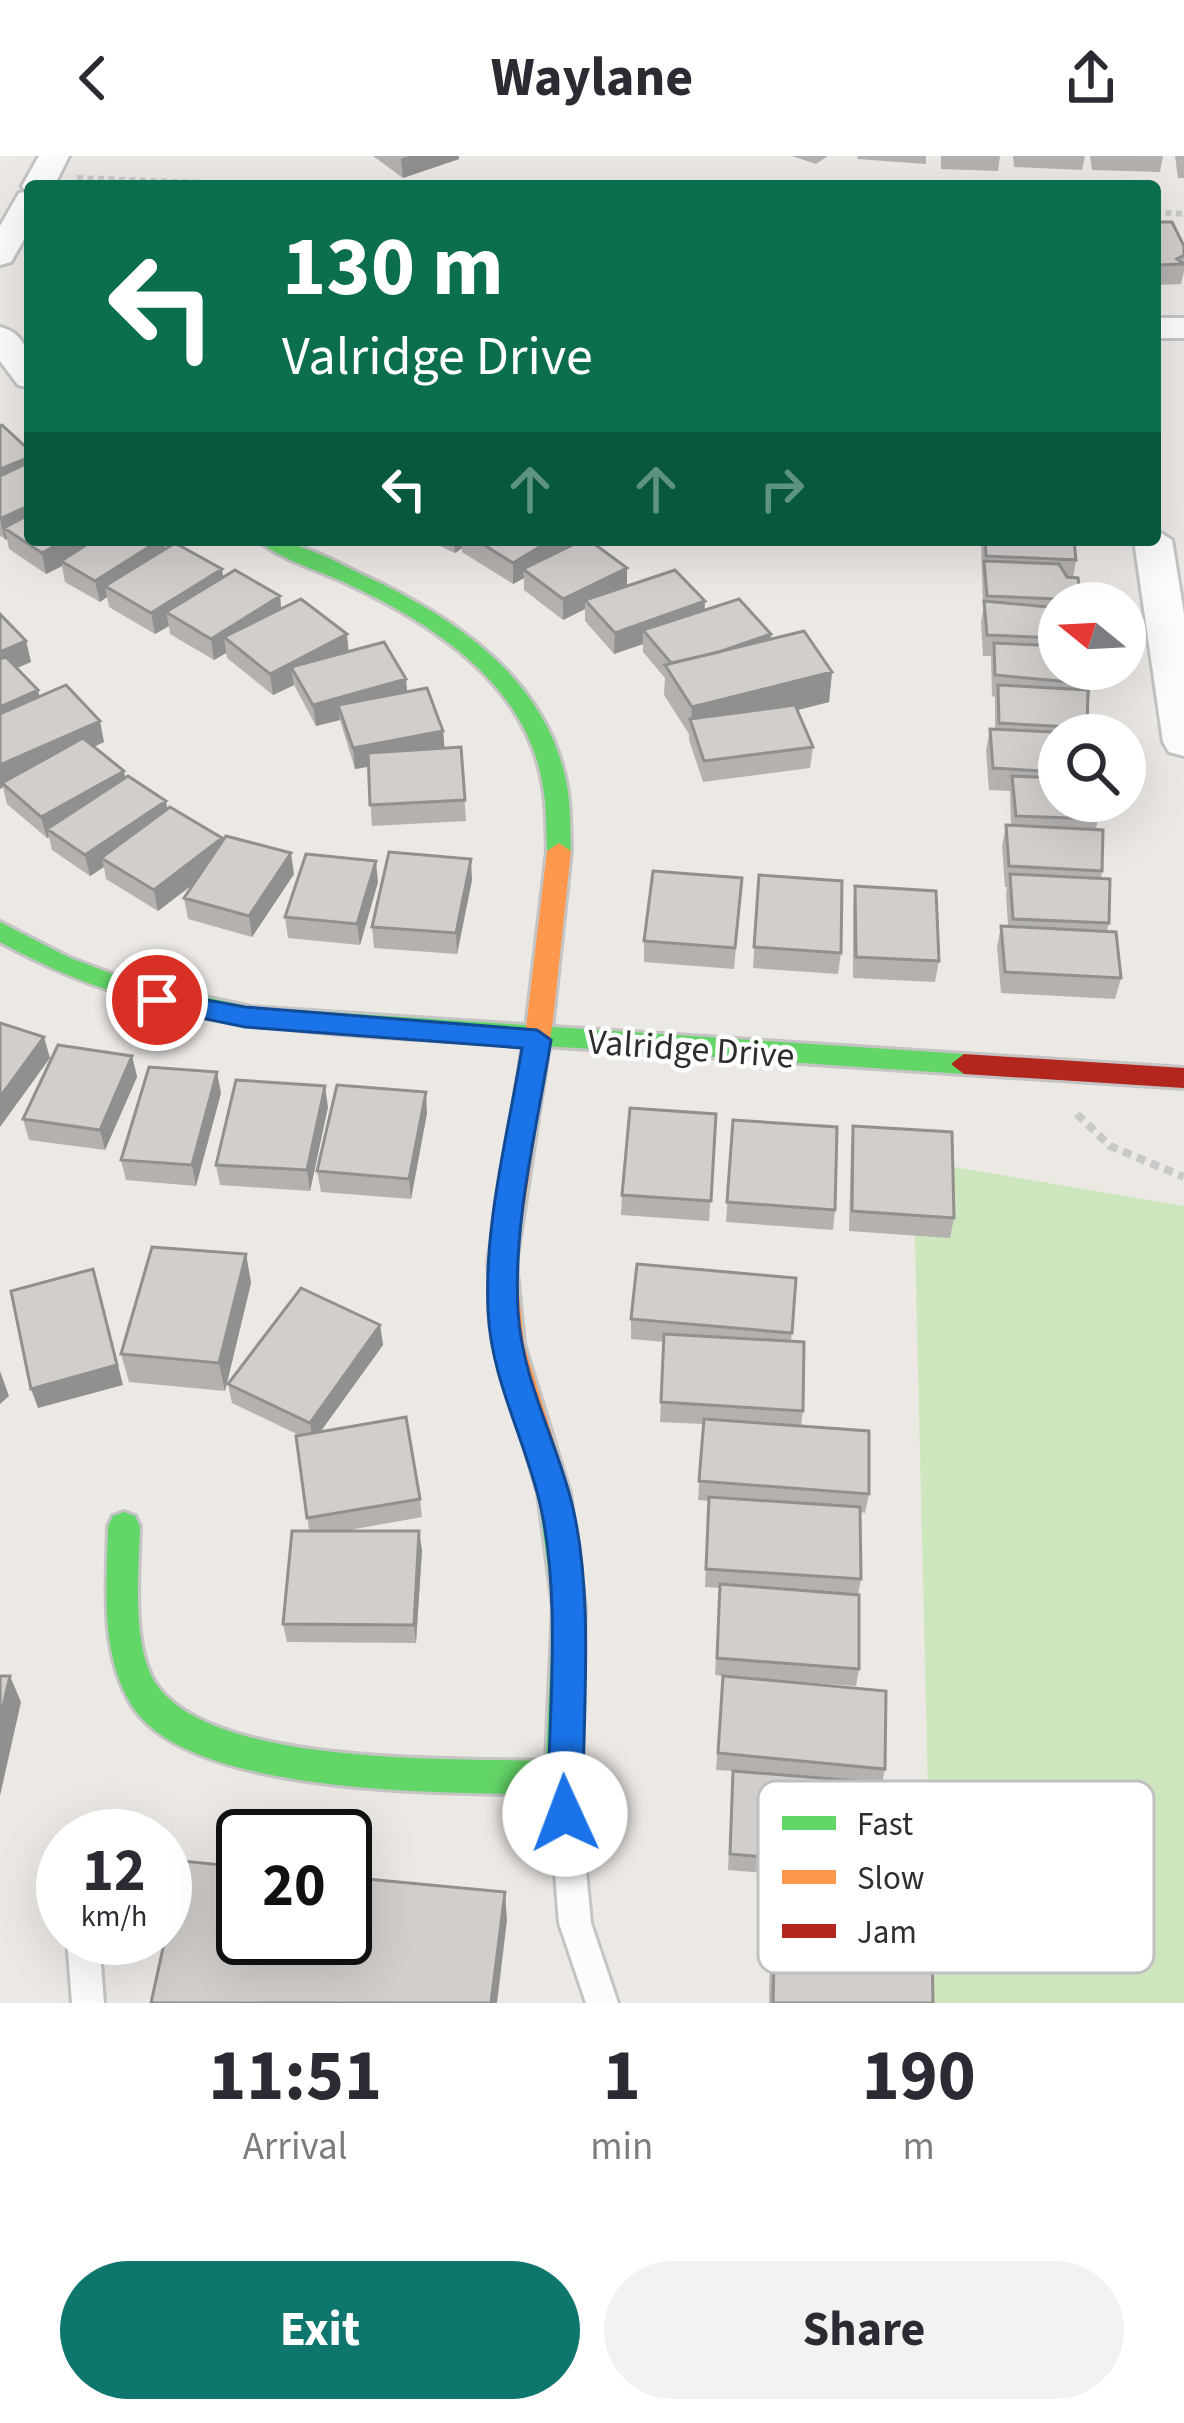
<!DOCTYPE html>
<html lang="en">
<head>
<meta charset="utf-8">
<style>
	:root { --surface:#fff; --page:#f2f2f3; --text:#2b2b33; --muted:#7c7c81; --accent:#0f766e }
	body { margin:0; font-family:"Source Sans 3",sans-serif; background:var(--page); color:var(--text); height:100vh; display:flex; flex-direction:column; font-size:45px; white-space:nowrap }
	* { box-sizing:border-box; margin:0 }
	p { font-size:39px; color:var(--muted) }
	.icon { flex:none; width:66px; height:66px; fill:none; stroke:currentColor; stroke-width:2; stroke-linecap:round; stroke-linejoin:round }
	.map { position:relative; height:1847px; overflow:hidden }
	.drawer { display:flex; flex-direction:column; background:var(--surface); flex:1 }
	.drawer>* { flex:none }
	.guide { position:absolute; left:24px; top:24px; width:1137px; height:366px; border-radius:12px; box-shadow:0 12px 48px #0002; background:#0b6e4f; color:#fff; overflow:hidden }
	.needle { width:78px; rotate:288deg }
	.buttons { position:absolute; left:1038px; top:426px; display:grid; gap:24px }
	.buttons a { display:grid; place-items:center; width:108px; height:108px; border-radius:50%; background:var(--surface); box-shadow:0 12px 48px #0002; font-size:60px }
	.speed { position:absolute; left:36px; top:1653px; display:flex; gap:24px; font-size:60px; font-weight:700; text-align:center }
	.speed>* { display:grid; place-content:center; width:156px; height:156px; border-radius:50%; background:var(--surface); box-shadow:0 12px 48px #0002; line-height:1 }
	.speed small { font-size:30px; font-weight:400 }
	.speed .limit { border:6px solid #111; border-radius:18px; background:#fff; color:#111 }
	.pin { position:absolute; display:grid; place-items:center; width:102px; height:102px; color:#fff; margin:-51px; border:6px solid #fff; border-radius:50%; box-shadow:0 3px 12px #0007 }
	.me { position:absolute; width:132px; margin:-66px; rotate:358deg; stroke-linejoin:round; filter:drop-shadow(0 0 9px #0008) }
	.turn { display:flex; align-items:center; gap:42px; height:252px; padding:0 60px; font-size:54px }
	.turn .icon { width:156px; height:156px; stroke-width:2.5 }
	.turn b { display:block; font-size:84px; line-height:102px }
	.lanes { display:flex; align-items:center; height:114px; padding:0 60px; background:#0003; justify-content:center; gap:60px; direction:ltr }
	.lanes .off { opacity:.35 }
	.eta { display:flex; justify-content:space-evenly; align-items:center; height:204px; text-align:center }
	.eta b { font-size:72px; font-weight:700; line-height:84px }
	.action { display:flex; gap:24px; margin-top:auto; padding:24px 60px }
	.action a { flex:1; height:138px; border-radius:72px; background:var(--accent); color:#fff; font-size:48px; font-weight:700; line-height:138px; text-align:center }
	.action a+a { background:var(--page); color:var(--text) }
	header { display:flex; justify-content:space-between; align-items:center; height:156px; padding:0 60px; background:var(--surface); font-size:54px; font-weight:700 }
	.map>svg:first-child { display:block }
</style>
</head>
<body>
<header><svg class="icon" aria-label="back" viewBox="0 0 24 24"><path d="M15 5l-7 7 7 7"/></svg>Waylane<svg class="icon" aria-label="share" viewBox="0 0 24 24"><path d="M12 15V3M7 8l5-5 5 5M5 13v7h14v-7"/></svg></header>
<div class="map">
<svg width="1184" height="1847" viewBox="0 0 1184 1847">
	<rect width="100%" height="100%" fill="#ece8e4"/>
	<!-- green -->
	<path fill="#cee6be" d="M913,1004L1184,1050V1847H933Z"/>
	<g fill="none" stroke-linecap="round" stroke-linejoin="round">
		<defs>
			<path id="lane" d="M563,1615L574,1620L578,1630L591,1767L618,1847H586L559,1767L548,1630L552,1620Z
				M67,1782H99L104,1847H72Z"/>
			<path id="street" d="M39,0H69L54,30H30V73L11,106L0,109V70L19,37L26,36L22,30Z
				M1155,162H1184V182H1155Z
				M0,171C30,178 30,207 30,232L18,229L0,205Z
				M1155,373L1172,384L1184,458V600L1169,596L1163,586L1134,384H1155Z"/>
			<path id="fast" d="M258,384C297,384 328,402 363,419C454,461 548,523 567,630C571,651 570,674 571,695L568,701L559,703L547,695C546,674 547,652 543,631C527,528 435,469 348,428C321,415 280,404 258,384Z
				M0,766L68,801L128,824L251,851L964,898L977,908L964,918C819,908 674,898 529,889C342,878 168,880 0,786Z
				M554,1323L565,1327L570,1337L585,1451L579,1622L574,1634L562,1639C461,1636 191,1643 132,1550C99,1496 107,1430 108,1370L113,1360L124,1356L135,1360L140,1370C139,1414 130,1495 159,1532C220,1610 451,1602 546,1605L553,1451L538,1337L543,1327Z"/>
			<path id="slow" d="M559,687L571,695L553,864L516,1107L524,1188L570,1337L565,1347L554,1351L543,1347L538,1337L494,1188L488,1107L527,864L547,695Z"/>
			<path id="jam" d="M964,898L1184,912V932L964,918L951,908Z"/>
		</defs>
		<!-- lane casing -->
		<use href="#lane" stroke="#c5c4c5" stroke-width="6"/>
		<!-- street casing -->
		<use href="#street" stroke="#c5c4c5" stroke-width="6"/>
		<!-- fast casing -->
		<use href="#fast" stroke="#c5c4c5" stroke-width="6"/>
		<!-- slow casing -->
		<use href="#slow" stroke="#c5c4c5" stroke-width="6"/>
		<!-- jam casing -->
		<use href="#jam" stroke="#c5c4c5" stroke-width="6"/>
		<!-- path-far1 -->
		<path stroke="#c9c9c8" stroke-width="6" stroke-dasharray="6 4.5" stroke-linecap="butt" d="M77,22L280,30
			M1155,56L1184,58"/>
		<!-- path -->
		<path stroke="#c9c9c8" stroke-width="8" stroke-dasharray="9 6" stroke-linecap="butt" d="M1077,958L1110,990L1184,1021"/>
		<!-- lane -->
		<use href="#lane" fill="#fcfcfb" fill-rule="evenodd"/>
		<!-- street -->
		<use href="#street" fill="#fcfcfb" fill-rule="evenodd"/>
		<!-- fast -->
		<use href="#fast" fill="#63d668" fill-rule="evenodd"/>
		<!-- slow -->
		<use href="#slow" fill="#ff974d" fill-rule="evenodd"/>
		<!-- jam -->
		<use href="#jam" fill="#b3261e" fill-rule="evenodd"/>
	</g>
	<!-- wall -->
	<path fill="#b4b1af" d="M373,0H459V3L403,22Z
		M792,0H828L816,8Z
		M858,0H926V8L857,3Z
		M941,0H1000L998,15L941,13Z
		M1013,0H1085L1082,14L1014,11Z
		M1090,0H1163L1160,16L1092,14Z
		M1175,0H1184V22H1178Z
		M1155,66L1184,90V115L1181,128L1155,129Z
		M0,270L30,384H164L165,393L223,422L280,440L281,452L349,495L407,536L443,575L444,592L461,591L466,665L372,670L368,611L355,613L340,564L316,570L294,529L273,539L227,502L226,497L214,504L170,478L169,470L155,478L109,451L107,441L100,446L65,426L62,410L46,418L9,393L7,383L0,380Z
		M427,384H566V392L627,430L705,454L771,483L832,516L829,546L798,554L813,591L810,612L703,626L689,584V578L664,539L665,522L643,496V488L614,498L585,465V453L563,464L524,434V422L513,428L462,396V392L455,397Z
		M981,384H1074L1076,404L1073,422L1081,444V447H1059V513L1091,528L1085,579H1059V645L1098,663L1096,673L1102,715L1101,723L1109,767L1107,775L1121,822L1115,843L1001,837L997,791L1001,770H1008L1006,739L1007,731H1005L1002,690L1006,669H1011L1010,635L989,634L986,594L990,573H995V541L992,540L991,500H983L981,466L983,454Z
		M0,458L26,485L31,506L17,512L38,534L39,541L104,586L94,591L125,621L168,653L222,682L223,685L294,718L252,781L188,763L184,742L192,729L158,755L106,723L104,711L90,720L52,694L49,681L47,682L7,648L3,631L0,633Z
		M759,719L841,797L838,818L753,812Z
		M742,722L734,813L644,806V785Z
		M472,724L457,798L374,792L372,771Z
		M378,726L360,789L288,782L285,761Z
		M855,730L939,805L935,826L853,822V751Z
		M132,900L137,921L105,994L29,984L23,963Z
		M221,937L196,1030L126,1024L121,1004Z
		M328,951L310,1035L220,1029L216,1009Z
		M427,957L411,1043L321,1036L317,1015Z
		M716,958L709,1065L621,1059L622,1039Z
		M733,964L835,1054L833,1074L726,1066Z
		M853,970L954,1062L950,1082L849,1075L851,990Z
		M246,1098L251,1127L225,1235L129,1226L121,1198Z
		M796,1122L791,1186L803,1255L801,1270L869,1338L865,1357L861,1356V1423L858,1439L859,1513L856,1530L724,1520L885,1613L882,1627L883,1711L879,1727L728,1714L733,1615L716,1614L723,1520L715,1519L720,1432L705,1431L709,1345L698,1344L703,1268L660,1266L664,1186L631,1183V1163Z
		M380,1169L383,1189L321,1275L420,1343L422,1361L344,1375L422,1394L416,1487L287,1486L283,1468L309,1375L299,1279L232,1247L228,1228Z
		M775,1769L933,1847H769L770,1797Z"/>
	<!-- shaded-wall -->
	<path fill="#92908e" d="M409,0H459V3L403,22L401,3Z
		M30,301V324L0,336V313Z
		M30,349V372H4L7,383L5,384L0,363Z
		M65,384H108L61,405L62,410L46,418L42,397Z
		M160,384H164L167,403L105,430L107,441L100,446L95,425Z
		M454,384H461L462,392L455,397Z
		M551,384H566V396L523,413L524,422L513,428V407Z
		M627,412V433L585,444V453L563,464V443Z
		M222,413L225,434L166,456L169,470L155,478L151,457Z
		M280,440L282,461L224,481L226,497L214,504L211,483Z
		M705,445L704,466L643,474V488L614,498L615,477Z
		M347,478L349,499L291,511L294,529L273,539L270,518Z
		M771,478L769,499L674,511Z
		M26,485L31,506L0,519V496Z
		M832,516L829,546L695,580L691,567L692,551Z
		M406,523L408,544L338,549L340,564L316,570L313,549Z
		M38,534L43,555L0,574V551Z
		M100,565L104,586L6,630L2,627L3,631L0,633V609Z
		M443,575L445,596L355,613L353,592Z
		M124,615L128,636L47,673L49,681L47,682L41,661Z
		M166,645L170,667L101,702L104,711L90,720L85,699Z
		M222,682L226,703L158,755L154,734Z
		M291,697L294,718L252,781L249,760Z
		M471,703L472,724L457,798L456,777Z
		M376,705L378,726L360,789L357,768Z
		M44,881L50,902L0,971V941Z
		M132,900L137,921L105,994L100,974Z
		M217,916L221,937L196,1030L192,1009Z
		M325,930L328,951L310,1035L307,1014Z
		M426,936L427,957L411,1043L409,1023Z
		M246,1098L251,1127L225,1235L219,1207Z
		M99,1133L123,1229L38,1252L31,1233Z
		M380,1169L383,1189L313,1286L310,1267Z
		M0,1215L9,1240L0,1248Z
		M419,1375L422,1394L416,1487L414,1469Z
		M10,1520L21,1546L0,1640V1563Z
		M505,1736L507,1764L497,1847H491Z"/>
	<!-- building -->
	<path fill="#d1cecb" stroke="#92908e" stroke-width="3" d="M1155,66H1172L1184,90V99L1177,103L1184,108L1155,109Z
		M2,269L30,295V301L0,313V270Z
		M30,306V349L0,363V320Z
		M30,358V384H65L42,397L4,372Z
		M94,384H160L95,425L61,405Z
		M476,384H551L513,407Z
		M583,384H589L627,412L563,443L523,413Z
		M985,384H1074L1076,404L986,400Z
		M175,387L222,413L151,457L105,430Z
		M984,405L1059,408L1067,421L1078,422L1081,444L987,440Z
		M235,414L280,440L211,483L166,456Z
		M675,414L705,445L615,477L585,444Z
		M301,443L347,478L270,518L224,481Z
		M739,443L771,478L719,496L671,507L643,474Z
		M984,445L1059,452V482L987,479Z
		M0,458L26,485L0,496Z
		M804,475L832,516L692,551L665,509Z
		M384,486L406,523L313,549L291,511Z
		M994,487L1059,490V513H1090L1091,528L995,519Z
		M6,501L38,534L0,551V503Z
		M66,529L100,565L0,609V558Z
		M998,529L1088,534L1087,572L999,567Z
		M427,532L443,575L353,592L338,549Z
		M795,549L813,591L704,605L690,563Z
		M990,573L1076,577L1084,579H1059V616L993,612Z
		M83,582L124,615L41,661L2,627Z
		M461,591L465,644L370,649L368,597Z
		M128,620L166,645L85,699L47,673Z
		M1012,620L1059,622V645H1098V663L1016,660Z
		M170,651L222,682L154,734L101,702Z
		M1006,669L1103,674L1102,715L1009,710Z
		M226,680L291,697L249,760L184,742Z
		M389,696L471,703L456,777L372,771Z
		M306,698L376,705L357,768L285,761Z
		M653,715L742,722L735,792L644,785Z
		M1010,718L1110,723L1109,767L1013,763Z
		M759,719L842,725L841,797L754,791Z
		M855,730L936,735L939,805L856,801Z
		M1001,770L1116,776L1121,822L1005,816Z
		M0,867L44,881L0,941Z
		M58,889L132,900L100,974L23,963Z
		M149,911L217,916L192,1009L121,1004Z
		M236,924L325,930L307,1014L216,1009Z
		M337,929L426,936L409,1023L317,1015Z
		M630,952L716,958L711,1045L622,1039Z
		M733,964L837,971L835,1054L727,1046Z
		M853,970L952,976L954,1062L852,1055Z
		M152,1091L246,1098L219,1207L121,1198Z
		M637,1108L796,1122L792,1177L631,1163Z
		M93,1113L117,1209L31,1233L11,1135Z
		M301,1132L380,1169L310,1267L228,1228Z
		M664,1178L804,1186L803,1255L661,1246Z
		M406,1261L420,1343L307,1362L296,1280Z
		M704,1263L869,1275V1338L699,1325Z
		M709,1341L860,1351L861,1423L706,1413Z
		M292,1375H419L414,1469L283,1468Z
		M720,1428L859,1439V1513L717,1502Z
		M0,1520H10L0,1563Z
		M723,1520L886,1535L885,1613L718,1597Z
		M733,1615L882,1627L883,1711L730,1698Z
		M182,1705L243,1711V1782H345V1721L505,1736L491,1847H151Z
		M775,1769L932,1782L933,1847H773Z"/>
	<!-- route -->
	<path fill="#1a73e8" stroke="#114b97" stroke-width="3" d="M157,835L245,851L537,874L551,884C537,972 513,1065 518,1155C522,1224 556,1283 572,1348C595,1442 582,1561 583,1658L578,1670L565,1675L553,1670L548,1658C548,1561 562,1442 540,1348C525,1283 491,1223 488,1155C484,1067 508,978 522,892L245,871L148,851V838Z"/>
	<g text-anchor="middle" dominant-baseline="central" stroke-width="9" stroke-linejoin="round" paint-order="stroke">
		<!-- street labels -->
		<g font-size="36" fill="#2e2e2e" stroke="#fff">
			<text transform="translate(691 893) rotate(4)">Valridge Drive</text>
		</g>
	</g>
	<!-- legend -->
	<rect x="758" y="1625" width="396" height="192" rx="18" fill="#fff" stroke="#c0c0c0" stroke-width="3"/>
	<rect x="782" y="1660" width="54" height="14" fill="#63d668"/>
	<rect x="782" y="1714" width="54" height="14" fill="#ff974d"/>
	<rect x="782" y="1768" width="54" height="14" fill="#b3261e"/>
	<g font-size="33" fill="#2e2e2e">
		<text x="857" y="1679">Fast</text>
		<text x="857" y="1733">Slow</text>
		<text x="857" y="1787">Jam</text>
	</g>
</svg>
<div class="buttons">
<a><svg class="needle" viewBox="-14 -14 28 28"><path d="M0-13l5 13h-10z" fill="#e53935"/><path d="M0 13l5-13h-10z" fill="#7c7c81"/></svg></a>
<a><svg class="icon" aria-label="search" viewBox="0 0 24 24"><circle cx="10" cy="10" r="6"/><path d="M15 15l6 6"/></svg></a>
</div>
<div class="speed"><div>12<small>km/h</small></div><div class="limit">20</div></div>
<div class="pin" style="left:157px;top:844px;background:#d93025"><svg class="icon" aria-label="arrive" viewBox="0 0 24 24"><path d="M6 21V4h12l-3 4 3 4H6"/></svg></div>
<svg class="me" style="left:565px;top:1658px" viewBox="-20 -20 40 40"><circle r="19" fill="#fff"/><path d="M0-13L10 11 0 6-10 11z" fill="#1a73e8"/></svg>
<div class="guide">
<div class="turn"><svg class="icon" aria-label="left" viewBox="0 0 24 24"><path d="M17 20v-9H6M10 6l-5 5 5 5"/></svg><div><b>130 m</b>Valridge Drive</div></div>
<div class="lanes"><svg class="icon" aria-label="left" viewBox="0 0 24 24"><path d="M17 20v-9H6M10 6l-5 5 5 5"/></svg><svg class="icon off" aria-label="ahead" viewBox="0 0 24 24"><path d="M12 20V5M6 11l6-6 6 6"/></svg><svg class="icon off" aria-label="ahead" viewBox="0 0 24 24"><path d="M12 20V5M6 11l6-6 6 6"/></svg><svg class="icon off" aria-label="right" viewBox="0 0 24 24"><path d="M7 20v-9h11M14 6l5 5-5 5"/></svg></div>
</div>
</div>
<section class="drawer">
<div class="eta">
<div><b>11:51</b><p>Arrival</p></div>
<div><b>1</b><p>min</p></div>
<div><b>190</b><p>m</p></div>
</div>
<div class="action"><a>Exit</a><a>Share</a></div>
</section>
</body>
</html>
